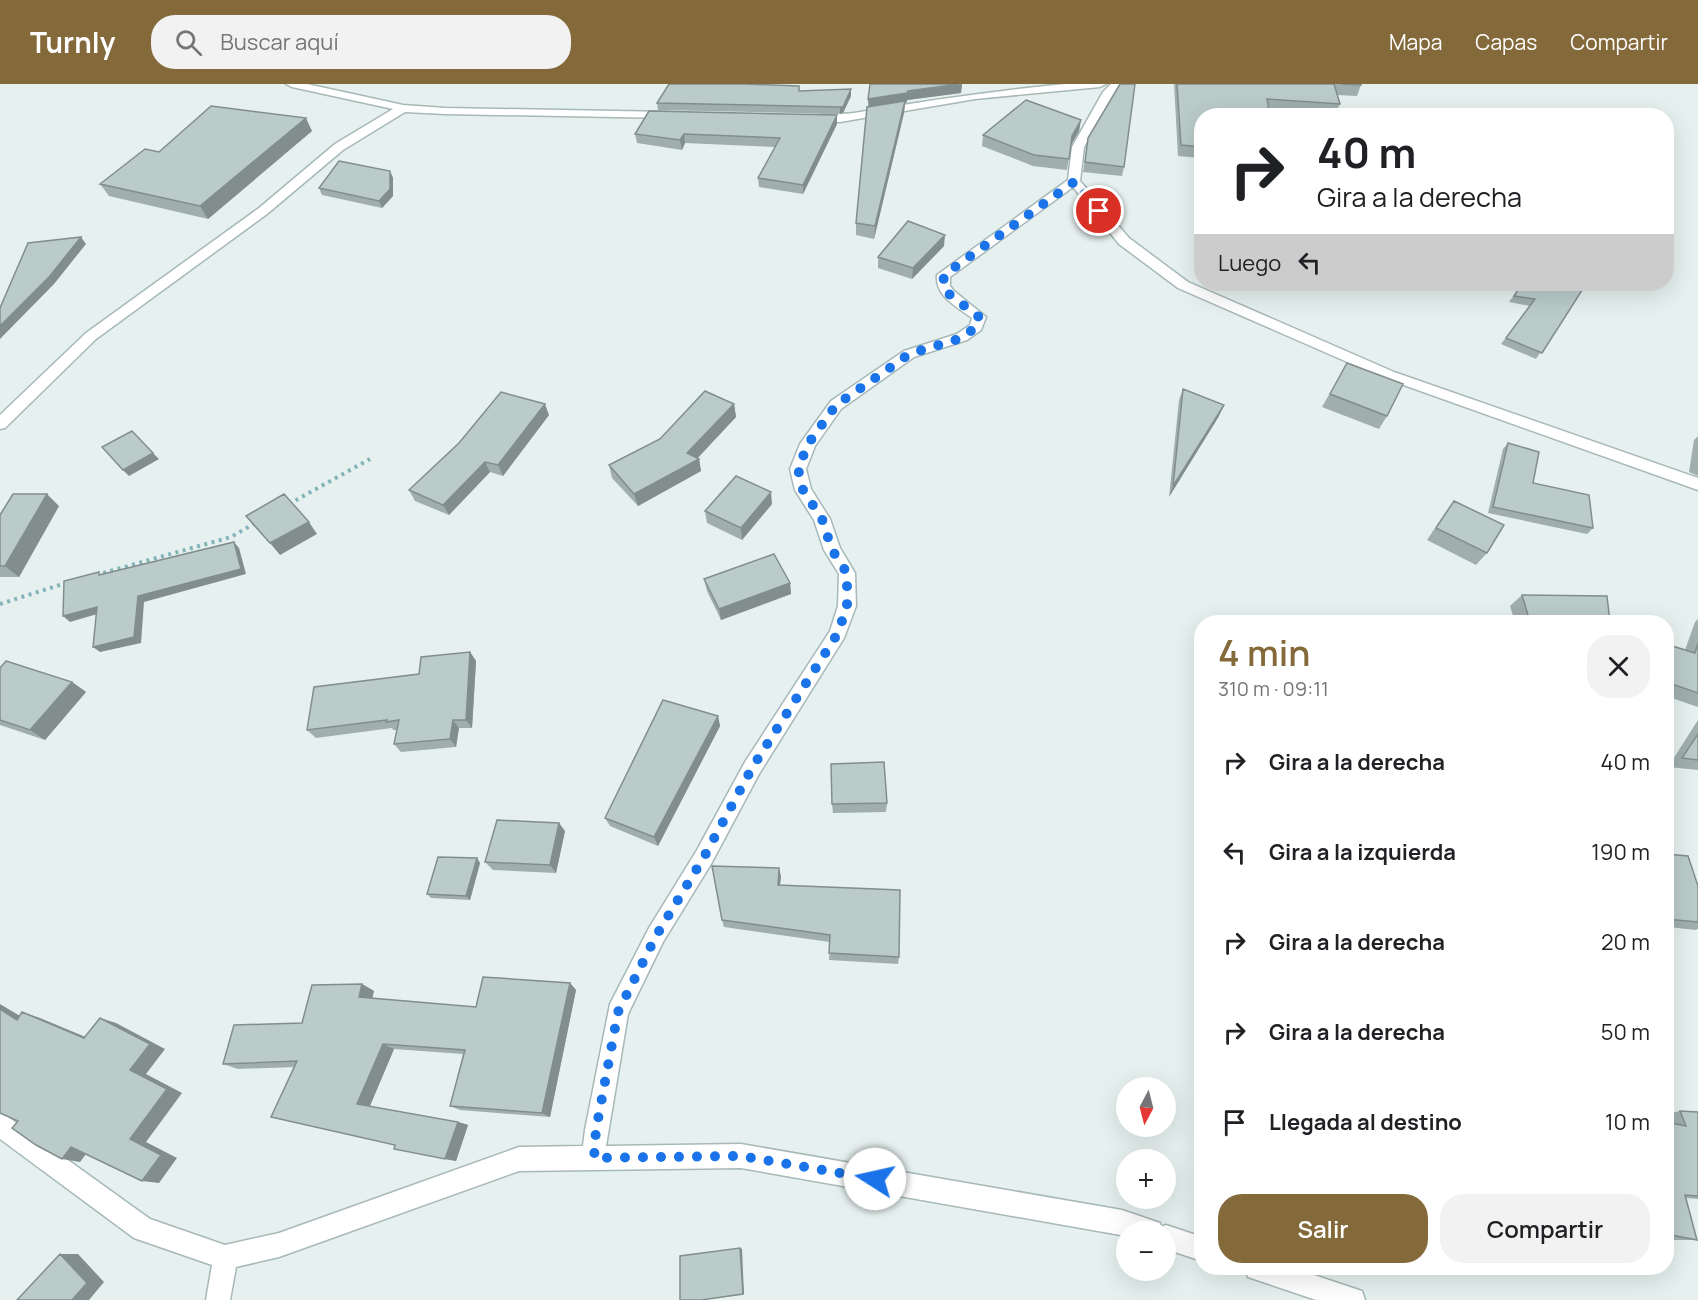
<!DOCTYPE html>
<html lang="es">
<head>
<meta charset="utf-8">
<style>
	:root { --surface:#fff; --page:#f2f2f2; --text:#202124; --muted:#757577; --accent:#84693a }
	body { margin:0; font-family:Manrope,sans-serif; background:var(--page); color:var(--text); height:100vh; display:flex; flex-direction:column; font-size:22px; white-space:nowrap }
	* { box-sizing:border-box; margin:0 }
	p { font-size:20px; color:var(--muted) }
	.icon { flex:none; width:33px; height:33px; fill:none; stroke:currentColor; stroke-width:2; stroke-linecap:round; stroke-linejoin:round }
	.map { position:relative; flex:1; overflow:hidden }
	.panel { position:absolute; left:1194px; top:531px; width:480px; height:660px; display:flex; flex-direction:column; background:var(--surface); border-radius:24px; box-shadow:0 6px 24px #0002 }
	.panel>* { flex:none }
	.guide { position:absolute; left:1194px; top:24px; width:480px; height:183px; border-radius:24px; box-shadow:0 6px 24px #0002; background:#fff; color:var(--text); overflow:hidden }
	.needle { width:39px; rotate:187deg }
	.controls { position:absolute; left:1116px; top:993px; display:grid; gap:12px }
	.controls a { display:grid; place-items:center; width:60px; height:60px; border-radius:50%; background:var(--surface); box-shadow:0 6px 24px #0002; font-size:30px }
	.pin { position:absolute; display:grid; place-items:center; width:51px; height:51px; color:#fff; margin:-26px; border:3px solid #fff; border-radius:50%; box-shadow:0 2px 6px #0007 }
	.me { position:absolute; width:66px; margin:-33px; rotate:280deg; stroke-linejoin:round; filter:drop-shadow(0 0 4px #0008) }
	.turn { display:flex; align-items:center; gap:21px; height:126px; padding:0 24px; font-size:27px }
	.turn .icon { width:78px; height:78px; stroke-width:2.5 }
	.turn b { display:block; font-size:42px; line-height:51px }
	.then { display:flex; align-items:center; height:57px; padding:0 24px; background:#0003; gap:12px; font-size:22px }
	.round { display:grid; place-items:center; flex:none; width:63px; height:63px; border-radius:24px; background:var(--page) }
	.head { display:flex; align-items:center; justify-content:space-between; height:102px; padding:0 24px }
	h1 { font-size:36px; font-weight:600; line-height:45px; color:var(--accent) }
	.primary-button { display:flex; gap:12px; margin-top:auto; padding:12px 24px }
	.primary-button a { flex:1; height:69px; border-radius:24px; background:var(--accent); color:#fff; font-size:24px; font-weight:600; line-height:69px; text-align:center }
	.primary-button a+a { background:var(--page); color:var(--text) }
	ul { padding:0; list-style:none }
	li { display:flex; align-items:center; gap:18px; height:90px; padding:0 24px }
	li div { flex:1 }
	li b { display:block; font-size:22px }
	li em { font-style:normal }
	header { display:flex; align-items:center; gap:36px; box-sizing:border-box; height:84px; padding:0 30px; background:var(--accent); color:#fff }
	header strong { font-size:28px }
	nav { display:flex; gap:33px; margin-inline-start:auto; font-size:21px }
	.search { width:420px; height:54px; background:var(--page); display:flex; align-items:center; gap:15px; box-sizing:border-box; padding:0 21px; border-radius:24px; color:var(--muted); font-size:22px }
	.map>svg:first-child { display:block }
</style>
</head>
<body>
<header>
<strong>Turnly</strong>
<div class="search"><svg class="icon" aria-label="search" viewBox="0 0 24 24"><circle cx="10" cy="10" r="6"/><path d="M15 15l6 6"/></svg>Buscar aquí</div>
<nav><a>Mapa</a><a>Capas</a><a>Compartir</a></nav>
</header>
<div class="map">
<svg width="1698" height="1216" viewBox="0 0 1698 1216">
	<rect width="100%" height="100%" fill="#e5f0ef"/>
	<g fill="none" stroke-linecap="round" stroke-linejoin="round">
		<defs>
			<path id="street" d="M286,0H307L403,21L445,24L670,28L676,31L670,34L445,30L405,28L343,66L267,130L96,255L5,344L0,345V331L86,249L259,124L335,60L393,25L292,3Z
				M1065,0H1106L1100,3L975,15L840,38H815L809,35C818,28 842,31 854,29C925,17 994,7 1065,0Z
				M1111,0H1124L1114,10L1084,63L1080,97L1129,154L1188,198L1394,288L1698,394V406L1384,294L1178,204L1119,160L1073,103L950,193V202L954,207L986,233L981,246L967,256L914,273L841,325L815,362L806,385L811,405L830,435L840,464L855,489L856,522L844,554L759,690L711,780L663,858L628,930L606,1062L741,1060L1122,1126L1160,1139L1161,1143L1166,1141L1202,1153V1177L1166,1165V1148H1126V1152L741,1084L519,1087L279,1173L236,1183L230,1216H206L212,1181L134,1154L0,1055V1030L8,1033L150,1135L225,1161L279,1149L519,1063L583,1062L585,1046L610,920L649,844L697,766L745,678L830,547L838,522L839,490L824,466L814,436L795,406L790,385L800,360L831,317L904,267L957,250L970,241L972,234C956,222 935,212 937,191L1068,96L1072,63L1103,8Z
				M1245,1184H1293L1362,1207L1365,1216H1316L1248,1193Z"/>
		</defs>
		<!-- street casing -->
		<use href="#street" stroke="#a7b8b8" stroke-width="3"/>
		<!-- path -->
		<path stroke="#82b3b6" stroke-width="4" stroke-dasharray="3 4.5" stroke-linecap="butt" d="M289,420L370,375
			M96,491L231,453L257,438
			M0,520L66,499"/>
		<!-- street -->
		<use href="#street" fill="#fff" fill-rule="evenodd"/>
	</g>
	<!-- wall -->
	<path fill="#a0afae" d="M962,0L961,9L907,16V18L905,19L904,29L874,155L856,151V139L867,23Z
		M1174,0H1361V1L1357,12L1337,11L1340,20L1335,30L1269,26L1202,32V74L1178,72Z
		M800,7L851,12L843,29L840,30L658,26L657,19Z
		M837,31V40L803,110L759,103L758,94L775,63L685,59L682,66L637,59L635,50Z
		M1081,36L1079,47L1071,61L1067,86L1033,82L982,62L983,51Z
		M312,47L208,135L109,112L100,100L159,68Z
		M1088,54L1124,83L1122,92L1083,88Z
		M390,87L393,94V112L382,124L322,111L319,104Z
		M944,162L912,195L878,184V173Z
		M1522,200H1586L1536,275L1501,260L1530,222L1509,218Z
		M1347,279L1387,332L1379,345L1322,323Z
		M1183,305L1219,332L1169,413L1179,316Z
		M734,320L736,333L697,374L699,375L701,387L638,422L612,394L609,381Z
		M549,331L503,392L490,388L449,431L415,417L409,406Z
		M1698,352V392L1689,388L1694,356Z
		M1508,359L1533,399L1593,444L1587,450L1488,429L1503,365Z
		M1454,417L1487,469L1476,481L1427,456L1445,429Z
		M772,420L742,456L707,439L705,427Z
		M59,422L19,493H0V431Z
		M704,495L790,499L791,510L721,536L707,507Z
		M1522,511L1610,538H1515L1510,522Z
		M1698,535V623L1666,612V560L1685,566L1695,538Z
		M470,568L476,577L472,644H459L456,663L401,668L394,660L397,646H393L392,644L316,654L307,646L419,590Z
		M0,584L72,598L86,608L45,656L0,641Z
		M718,632L720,642L658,762L610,742L605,734Z
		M1698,636V686L1668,683Z
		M887,719L886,728L833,729L832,720Z
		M565,747L556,789L493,786L485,778Z
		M1666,770L1698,802V845L1695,846L1669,843L1671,847L1666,849Z
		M480,779L470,816L431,814L427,810Z
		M781,792L780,801L899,873L898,880L829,876L830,858L724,843L722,836Z
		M570,899L576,906L550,1033L460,1026L450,1022L463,970L394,965L370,1022L458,1038L468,1041L456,1077L394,1065L395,1062L295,983L238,985L223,980L302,939L362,900L374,907L372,914L476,923Z
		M1680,1027L1698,1028V1115L1686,1114L1697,1156H1666V1030Z"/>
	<!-- shaded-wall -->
	<path fill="#828e8d" d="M962,0L961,9L907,16V18L905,19L904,29L874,155L875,142L868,15L908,7Z
		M851,5V12L843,29L840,30V23Z
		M837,31V40L803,110V101Z
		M306,34L312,47L208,135L200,122Z
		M1081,36L1079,47L1070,63L1072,52Z
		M684,50L685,59L682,66L680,56Z
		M390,87L393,94V112L382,124L379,117Z
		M945,151L944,162L912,195L913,184Z
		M81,153L86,160L54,200L0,255V242Z
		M545,320L549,331L503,392L498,381Z
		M734,320L736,333L694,378L699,375L701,387L638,422L634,410L687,369Z
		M1224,321L1219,332L1169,413L1173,402Z
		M153,369L159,375L129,392L123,386Z
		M485,378L490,388L449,431L443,421Z
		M771,408L772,420L742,456L741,444Z
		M47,410L59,422L19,493L5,482Z
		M309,438L317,450L280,471L270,459Z
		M234,458L239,464L246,490L144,518L141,559L100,568L93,563L138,512Z
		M790,499L791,510L721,536L719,525Z
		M97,523L104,528L70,538L63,532Z
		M470,568L476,577L472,644L466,636Z
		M72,598L86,608L45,656L30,646Z
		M718,632L720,642L658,762L654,753Z
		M453,636L459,644L456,663L450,655Z
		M559,739L565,747L556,789L550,781Z
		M477,774L480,779L470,816L466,812Z
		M779,784L781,792L779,809L778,801Z
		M570,899L576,906L550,1033L542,1029Z
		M362,900L374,907L371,919L359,913Z
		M0,920L35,941L17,936L0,925Z
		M22,928L40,934L100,959L84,954Z
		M100,934L116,939L165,965L146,990L182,1009L146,1058L177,1074L159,1099L142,1097L130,1055V986Z
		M383,960L394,965L369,1024L357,1020Z
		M458,1038L468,1041L456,1077L445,1075Z
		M71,1063L89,1066L80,1078L62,1075Z
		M740,1164L742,1165L744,1210H743Z
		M60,1170H78L104,1198L89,1216H72Z"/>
	<!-- building -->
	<path fill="#bacbca" stroke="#828e8d" stroke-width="1.5" d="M669,0H746L799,2V7L851,5L843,23H840L657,19Z
		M870,0H959L908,7L907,9L868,15Z
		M1120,0H1135L1124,83L1085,78L1088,54Z
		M1177,0H1334L1340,20L1267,15L1270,32H1202V63L1181,61Z
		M1341,0H1361V1Z
		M1026,16L1081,36L1072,52L1069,75L1034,71L983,51Z
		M905,17L875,142L856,139L867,23Z
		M211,22L306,34L200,122L100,100L145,65L159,68Z
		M649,27L837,31L803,101L758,94L780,54L684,50L680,56L635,50Z
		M339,77L390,87V105L379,117L319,104Z
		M908,137L945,151L913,184L878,173Z
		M81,153L49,193L0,242V224L28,159Z
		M1522,200H1586L1542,269L1506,254L1535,215L1514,212Z
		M1347,279L1403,300L1387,332L1330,310Z
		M1183,305L1224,321L1173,402Z
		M705,307L734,320L687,369L699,375L634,410L609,381L660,355Z
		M501,308L545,320L498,381L485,378L443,421L409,406L459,359Z
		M132,347L153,369L123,386L102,363Z
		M1508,359L1539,368L1533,399L1589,411L1593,444L1493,423Z
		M736,392L771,408L741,444L705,427Z
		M13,410H47L5,482H0V431Z
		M284,410L309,438L270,459L246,432Z
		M1454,417L1504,441L1487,469L1436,444Z
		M234,458L241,485L138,512L134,553L93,563L97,523L63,532L64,497L99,488V491Z
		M774,470L790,499L719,525L704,495Z
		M1522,511L1607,512L1610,538H1530Z
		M1698,559V609L1666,598V560L1695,569Z
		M470,568L466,636H453L450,655L394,660L399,636L386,638L387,636L307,646L314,603L419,590L421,573Z
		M6,577L72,598L30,646L0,636V584Z
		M663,616L718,632L654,753L605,734Z
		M1698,650V676L1682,674Z
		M884,678L887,719L832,720L831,680Z
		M497,736L559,739L550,781L485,778Z
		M1666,770L1688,772L1698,802V838L1667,835L1671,847H1666Z
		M438,773L477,774L466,812L427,810Z
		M712,782L779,784L778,801L900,806L899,873L829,869L830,851L722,836Z
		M483,893L570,899L542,1029L450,1022L465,966L383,960L357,1020L458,1038L445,1075L394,1065L395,1061L271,1033L297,977L223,980L234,941L302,939L312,901L362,900L359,913L476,923Z
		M0,925L17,936L22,928L84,954L100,934L150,960L130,986L167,1005L130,1055L161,1071L142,1097L71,1063L62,1075L36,1061L12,1044L18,1037L0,1029Z
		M1680,1027L1698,1028V1112L1685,1111L1697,1156L1666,1150V1038L1686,1042Z
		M740,1164L743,1210L701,1216H680V1172Z
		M60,1170L87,1199L72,1216H17Z"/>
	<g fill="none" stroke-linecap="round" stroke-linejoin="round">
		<!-- route -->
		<path stroke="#1a73e8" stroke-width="10" stroke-dasharray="0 18" d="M875,1095L741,1072L594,1074L596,1046L618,928L656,852L704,773L752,684L838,549L847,522V489L832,466L822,435L803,406L798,385L808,360L836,321L891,283L909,270L962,254L976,243L979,233L949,210L943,202L944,191L1074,98L1099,127"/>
	</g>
</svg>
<div class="controls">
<a><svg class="needle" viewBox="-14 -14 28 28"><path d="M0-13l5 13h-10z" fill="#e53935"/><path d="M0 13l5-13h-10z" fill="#757577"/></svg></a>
<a>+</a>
<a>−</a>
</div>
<div class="pin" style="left:1099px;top:127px;background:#d93025"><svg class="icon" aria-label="arrive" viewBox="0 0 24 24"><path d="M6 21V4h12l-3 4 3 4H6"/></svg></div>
<svg class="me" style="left:875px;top:1095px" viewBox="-20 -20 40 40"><circle r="19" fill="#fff"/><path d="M0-13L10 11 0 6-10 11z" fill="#1a73e8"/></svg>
<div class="guide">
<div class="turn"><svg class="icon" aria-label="right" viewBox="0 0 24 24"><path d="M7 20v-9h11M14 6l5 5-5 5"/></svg><div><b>40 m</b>Gira a la derecha</div></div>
<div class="then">Luego<svg class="icon" aria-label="left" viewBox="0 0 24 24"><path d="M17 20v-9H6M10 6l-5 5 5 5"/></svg></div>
</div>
<section class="panel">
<div class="head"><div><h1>4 min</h1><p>310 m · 09:11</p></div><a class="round"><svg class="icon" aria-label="close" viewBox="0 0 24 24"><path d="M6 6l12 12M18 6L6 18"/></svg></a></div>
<ul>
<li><svg class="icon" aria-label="right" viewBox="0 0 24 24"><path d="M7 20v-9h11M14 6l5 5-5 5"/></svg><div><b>Gira a la derecha</b></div><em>40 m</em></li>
<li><svg class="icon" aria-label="left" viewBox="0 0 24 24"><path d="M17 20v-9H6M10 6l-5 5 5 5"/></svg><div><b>Gira a la izquierda</b></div><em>190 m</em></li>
<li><svg class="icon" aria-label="right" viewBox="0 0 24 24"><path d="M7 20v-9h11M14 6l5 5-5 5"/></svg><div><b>Gira a la derecha</b></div><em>20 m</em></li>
<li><svg class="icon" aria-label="right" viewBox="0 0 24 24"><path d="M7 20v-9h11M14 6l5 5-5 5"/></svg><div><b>Gira a la derecha</b></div><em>50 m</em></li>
<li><svg class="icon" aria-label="arrive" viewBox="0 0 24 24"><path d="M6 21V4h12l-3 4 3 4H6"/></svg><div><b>Llegada al destino</b></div><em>10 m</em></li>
</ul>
<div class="primary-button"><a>Salir</a><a>Compartir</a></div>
</section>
</div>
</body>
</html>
